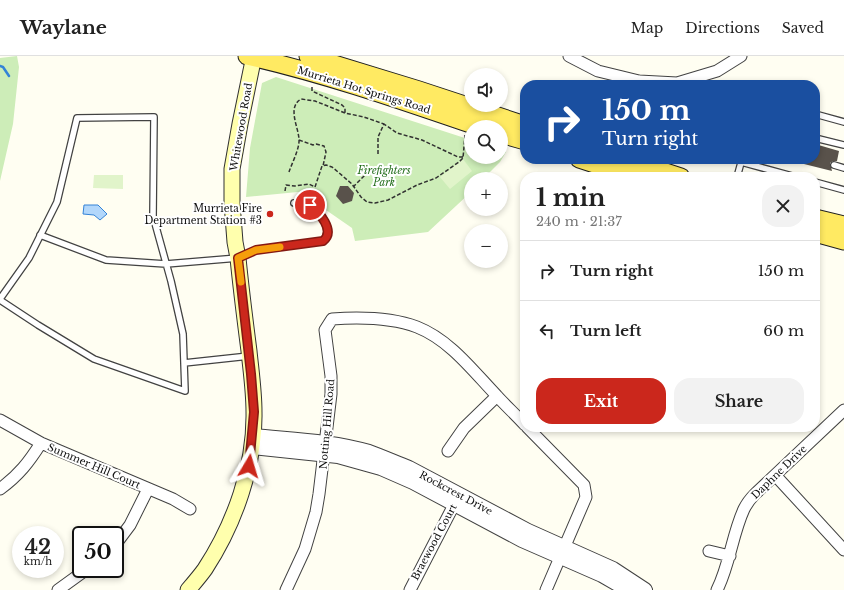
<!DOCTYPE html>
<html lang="en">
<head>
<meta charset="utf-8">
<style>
	:root { --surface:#fff; --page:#f2f2f2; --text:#222; --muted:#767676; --line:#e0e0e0; --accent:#cb271c }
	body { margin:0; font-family:"Libre Baskerville",serif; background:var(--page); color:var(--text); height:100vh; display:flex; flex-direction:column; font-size:15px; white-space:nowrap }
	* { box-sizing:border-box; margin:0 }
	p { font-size:13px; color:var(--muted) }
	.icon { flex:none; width:22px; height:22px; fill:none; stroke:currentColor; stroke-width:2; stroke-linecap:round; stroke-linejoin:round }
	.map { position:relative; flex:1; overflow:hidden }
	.panel { position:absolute; left:520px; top:116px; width:300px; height:260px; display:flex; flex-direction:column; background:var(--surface); border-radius:16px; box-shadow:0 2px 6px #0003 }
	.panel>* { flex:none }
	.hud { position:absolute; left:520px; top:24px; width:300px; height:84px; border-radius:16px; box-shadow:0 2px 6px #0003; background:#1a4fa0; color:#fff; overflow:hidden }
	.fabs { position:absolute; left:464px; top:12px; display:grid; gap:8px }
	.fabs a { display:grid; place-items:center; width:44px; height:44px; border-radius:50%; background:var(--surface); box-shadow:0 2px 6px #0003; font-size:20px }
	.speed { position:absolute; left:12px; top:470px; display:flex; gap:8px; font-size:20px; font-weight:700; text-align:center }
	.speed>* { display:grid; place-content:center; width:52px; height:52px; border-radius:50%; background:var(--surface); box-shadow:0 2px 6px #0003; line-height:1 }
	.speed small { font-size:10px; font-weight:400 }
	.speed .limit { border:2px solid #111; border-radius:6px; background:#fff; color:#111 }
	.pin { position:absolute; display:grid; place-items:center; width:34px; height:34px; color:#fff; margin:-17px; border:2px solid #fff; border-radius:50%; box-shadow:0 1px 4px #0007 }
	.me { position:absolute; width:44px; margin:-22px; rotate:7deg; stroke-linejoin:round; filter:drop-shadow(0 0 3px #0008) }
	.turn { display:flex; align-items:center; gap:14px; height:84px; padding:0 16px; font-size:18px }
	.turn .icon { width:52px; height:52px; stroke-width:2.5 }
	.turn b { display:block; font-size:28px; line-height:34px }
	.round { display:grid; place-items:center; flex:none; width:42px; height:42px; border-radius:16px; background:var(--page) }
	.headline { display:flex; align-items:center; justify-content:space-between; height:68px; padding:0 16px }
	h1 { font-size:24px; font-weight:800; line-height:30px }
	.action { display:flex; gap:8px; margin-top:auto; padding:8px 16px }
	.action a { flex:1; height:46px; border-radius:16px; background:var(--accent); color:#fff; font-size:16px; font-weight:800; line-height:46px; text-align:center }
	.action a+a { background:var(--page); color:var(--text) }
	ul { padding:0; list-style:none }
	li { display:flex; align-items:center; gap:12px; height:60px; padding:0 16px; border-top:1px solid var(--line) }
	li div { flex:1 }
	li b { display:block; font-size:15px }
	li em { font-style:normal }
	header { display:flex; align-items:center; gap:24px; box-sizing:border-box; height:56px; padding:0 20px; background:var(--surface); border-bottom:1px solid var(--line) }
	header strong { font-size:19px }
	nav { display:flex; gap:22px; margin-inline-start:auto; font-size:14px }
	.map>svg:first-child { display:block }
</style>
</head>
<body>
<header>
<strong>Waylane</strong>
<nav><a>Map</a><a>Directions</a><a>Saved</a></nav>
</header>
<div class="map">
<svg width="844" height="534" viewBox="0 0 844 534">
	<rect width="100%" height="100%" fill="#fffef2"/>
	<!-- green -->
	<path fill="#cdedb8" d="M17,0L19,11L13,68L0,125V2Z
		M276,21L471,84V101H501V94L506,96L500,106L483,123H471V136L428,176L355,185L352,172L326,154L316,140L308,135L246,141L250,92L262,27Z"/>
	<!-- pitch -->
	<path fill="#e1f4ca" d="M463,103L472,115L450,133L440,121Z
		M94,119H123V133L93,132Z"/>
	<!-- water -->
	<path fill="#b2d7fb" stroke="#3483d7" d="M84,149H98L107,158L100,164L94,159L83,158Z"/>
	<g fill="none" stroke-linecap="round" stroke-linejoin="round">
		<!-- stream -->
		<path stroke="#3483d7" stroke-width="2.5" d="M0,10L3,11L9,20"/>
	</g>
	<!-- building -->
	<path fill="#59524b" d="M815,88L839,95L837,105H833L830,107L832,115L792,105V103H815Z
		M340,130H348L354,137L352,145L343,148L336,140Z"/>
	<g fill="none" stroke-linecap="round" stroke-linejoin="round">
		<defs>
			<path id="service" d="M815,58L844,66
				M815,82L844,89
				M741,106L796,121
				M834,109L844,112
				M737,121L742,103
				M815,126L844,134
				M40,179L106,204L166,208L238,202L256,194L323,185C334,176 320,152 310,149C305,147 299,148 294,147
				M0,243L29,202L57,146L77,62L154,61L153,160L171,225L183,278L185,335L94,303L38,269L0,244
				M184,307L249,300"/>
			<path id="minor" d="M569,0L598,15L639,25L677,27L717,15L741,0
				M0,364L41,387L173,443L190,453
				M527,371L584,429L586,441L546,534
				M448,395L464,372L497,340
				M775,419L844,494
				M0,433C19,419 29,406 41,387
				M115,489L130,469L148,433
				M709,495L730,500
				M58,534L87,513
				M286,534L305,493L316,456L319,438L331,338V320L325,274L332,263C360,261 390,261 417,271C450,284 473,315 497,340C506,350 516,359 525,369
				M410,534L458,441
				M717,534C730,508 732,479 744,453C747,447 751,442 755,438L844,354"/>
			<path id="tertiary" d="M253,380C291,384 332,385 369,396C383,401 396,407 409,412L528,475L613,513L645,534
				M252,391L338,400L381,412L413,426L522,484L602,519L628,534"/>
			<path id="secondary" d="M188,534C194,527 200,520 205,513C235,467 255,410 254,356C254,335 251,315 249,295C245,264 241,233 238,202L235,186L232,147V113L240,68L254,0"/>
			<path id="primary" d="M247,0C326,18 403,45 479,71
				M308,0L419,34L525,69
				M501,78L525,85
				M579,103L634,121
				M626,103L681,121
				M815,162L844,169
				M815,177L844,185"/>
		</defs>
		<!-- service casing -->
		<use href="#service" stroke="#424242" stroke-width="8"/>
		<!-- minor casing -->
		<use href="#minor" stroke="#424242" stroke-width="13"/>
		<!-- tertiary casing -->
		<use href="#tertiary" stroke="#424242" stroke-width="16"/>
		<!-- secondary casing -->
		<use href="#secondary" stroke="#313131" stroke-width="17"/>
		<!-- primary casing -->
		<use href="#primary" stroke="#202020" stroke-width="19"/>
		<!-- path -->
		<path stroke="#313131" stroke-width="1.5" stroke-dasharray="4 2" stroke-linecap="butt" d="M312,31V35L342,49L345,52V57
			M299,84L313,89L316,88L324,90L326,96L323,110
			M378,98V81L384,68L397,77L422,84L458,101H463
			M289,116C292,107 298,96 299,86C300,73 286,52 301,43L315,45L345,57L364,61L384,68
			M353,131L372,112
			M285,135L286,129L295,130L309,128L315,131L322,110L326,109L332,111L338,116L352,128L361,141L367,146L375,147L388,144L417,129L436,122L459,106L463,102L465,79"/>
		<!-- service -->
		<use href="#service" stroke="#fff" stroke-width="5.5"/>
		<!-- minor -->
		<use href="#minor" stroke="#fff" stroke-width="11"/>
		<!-- tertiary -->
		<use href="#tertiary" stroke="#fff" stroke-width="14"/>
		<!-- secondary -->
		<use href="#secondary" stroke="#ffffad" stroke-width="15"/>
		<!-- primary -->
		<use href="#primary" stroke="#ffea62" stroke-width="17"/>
	</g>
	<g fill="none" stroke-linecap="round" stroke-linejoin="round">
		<defs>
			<path id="route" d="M249,410L254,356L251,318L238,202L256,194L323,185C336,175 319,156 310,149"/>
		</defs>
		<!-- route casing -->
		<use href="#route" stroke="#841912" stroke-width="10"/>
		<!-- route -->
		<use href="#route" stroke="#cb271c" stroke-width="7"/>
		<!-- slow -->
		<path stroke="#f59e0b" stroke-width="7" d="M241,226L238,202L256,194L280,191"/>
	</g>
	<!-- markers -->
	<circle fill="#cb271c" stroke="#fff" stroke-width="1.5" cx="270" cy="158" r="4"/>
	<g text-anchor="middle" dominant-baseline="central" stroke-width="4" stroke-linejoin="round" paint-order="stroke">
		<!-- street labels -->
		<g font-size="10" fill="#0f0f0f" stroke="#fff">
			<text transform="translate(364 34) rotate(17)">Murrieta Hot Springs Road</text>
			<text transform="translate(241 71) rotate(-80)">Whitewood Road</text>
			<text transform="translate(327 368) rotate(-85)">Notting Hill Road</text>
			<text transform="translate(94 410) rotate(23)">Summer Hill Court</text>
			<text transform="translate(779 416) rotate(-44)">Daphne Drive</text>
			<text transform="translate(456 437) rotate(28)">Rockcrest Drive</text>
			<text transform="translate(434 486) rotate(-62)">Braewood Court</text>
		</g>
		<!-- park labels -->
		<g font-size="10" font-style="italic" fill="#226d1a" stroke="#fff">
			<text x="384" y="114">Firefighters<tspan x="384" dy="12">Park</tspan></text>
		</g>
		<!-- poi labels -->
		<g font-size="10" fill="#0f0f0f" stroke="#fff" text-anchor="end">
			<text x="262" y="152">Murrieta Fire<tspan x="262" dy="12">Department Station #3</tspan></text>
		</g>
	</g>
</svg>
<div class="fabs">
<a><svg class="icon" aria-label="sound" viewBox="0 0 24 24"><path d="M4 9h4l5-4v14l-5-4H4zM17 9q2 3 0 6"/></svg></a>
<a><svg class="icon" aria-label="search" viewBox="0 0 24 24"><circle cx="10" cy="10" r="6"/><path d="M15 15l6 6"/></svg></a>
<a>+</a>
<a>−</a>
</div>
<div class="speed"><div>42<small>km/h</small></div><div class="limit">50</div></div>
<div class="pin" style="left:310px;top:149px;background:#d93025"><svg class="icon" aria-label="arrive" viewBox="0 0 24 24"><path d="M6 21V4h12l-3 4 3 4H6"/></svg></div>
<svg class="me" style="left:249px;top:410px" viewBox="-20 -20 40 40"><path d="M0-17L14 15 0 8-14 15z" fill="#cb271c" stroke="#fff" stroke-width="4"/></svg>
<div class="hud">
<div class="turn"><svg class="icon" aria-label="right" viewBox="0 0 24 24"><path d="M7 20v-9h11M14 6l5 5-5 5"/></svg><div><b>150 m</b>Turn right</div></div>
</div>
<section class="panel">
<div class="headline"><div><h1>1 min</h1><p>240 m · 21:37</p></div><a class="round"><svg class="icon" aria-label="close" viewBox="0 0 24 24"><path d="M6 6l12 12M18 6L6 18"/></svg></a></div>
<ul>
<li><svg class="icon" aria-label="right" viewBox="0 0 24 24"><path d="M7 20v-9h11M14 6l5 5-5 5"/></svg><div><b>Turn right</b></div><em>150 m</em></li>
<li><svg class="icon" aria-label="left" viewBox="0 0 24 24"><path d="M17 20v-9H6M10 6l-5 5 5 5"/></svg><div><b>Turn left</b></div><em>60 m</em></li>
</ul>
<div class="action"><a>Exit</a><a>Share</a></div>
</section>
</div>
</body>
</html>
